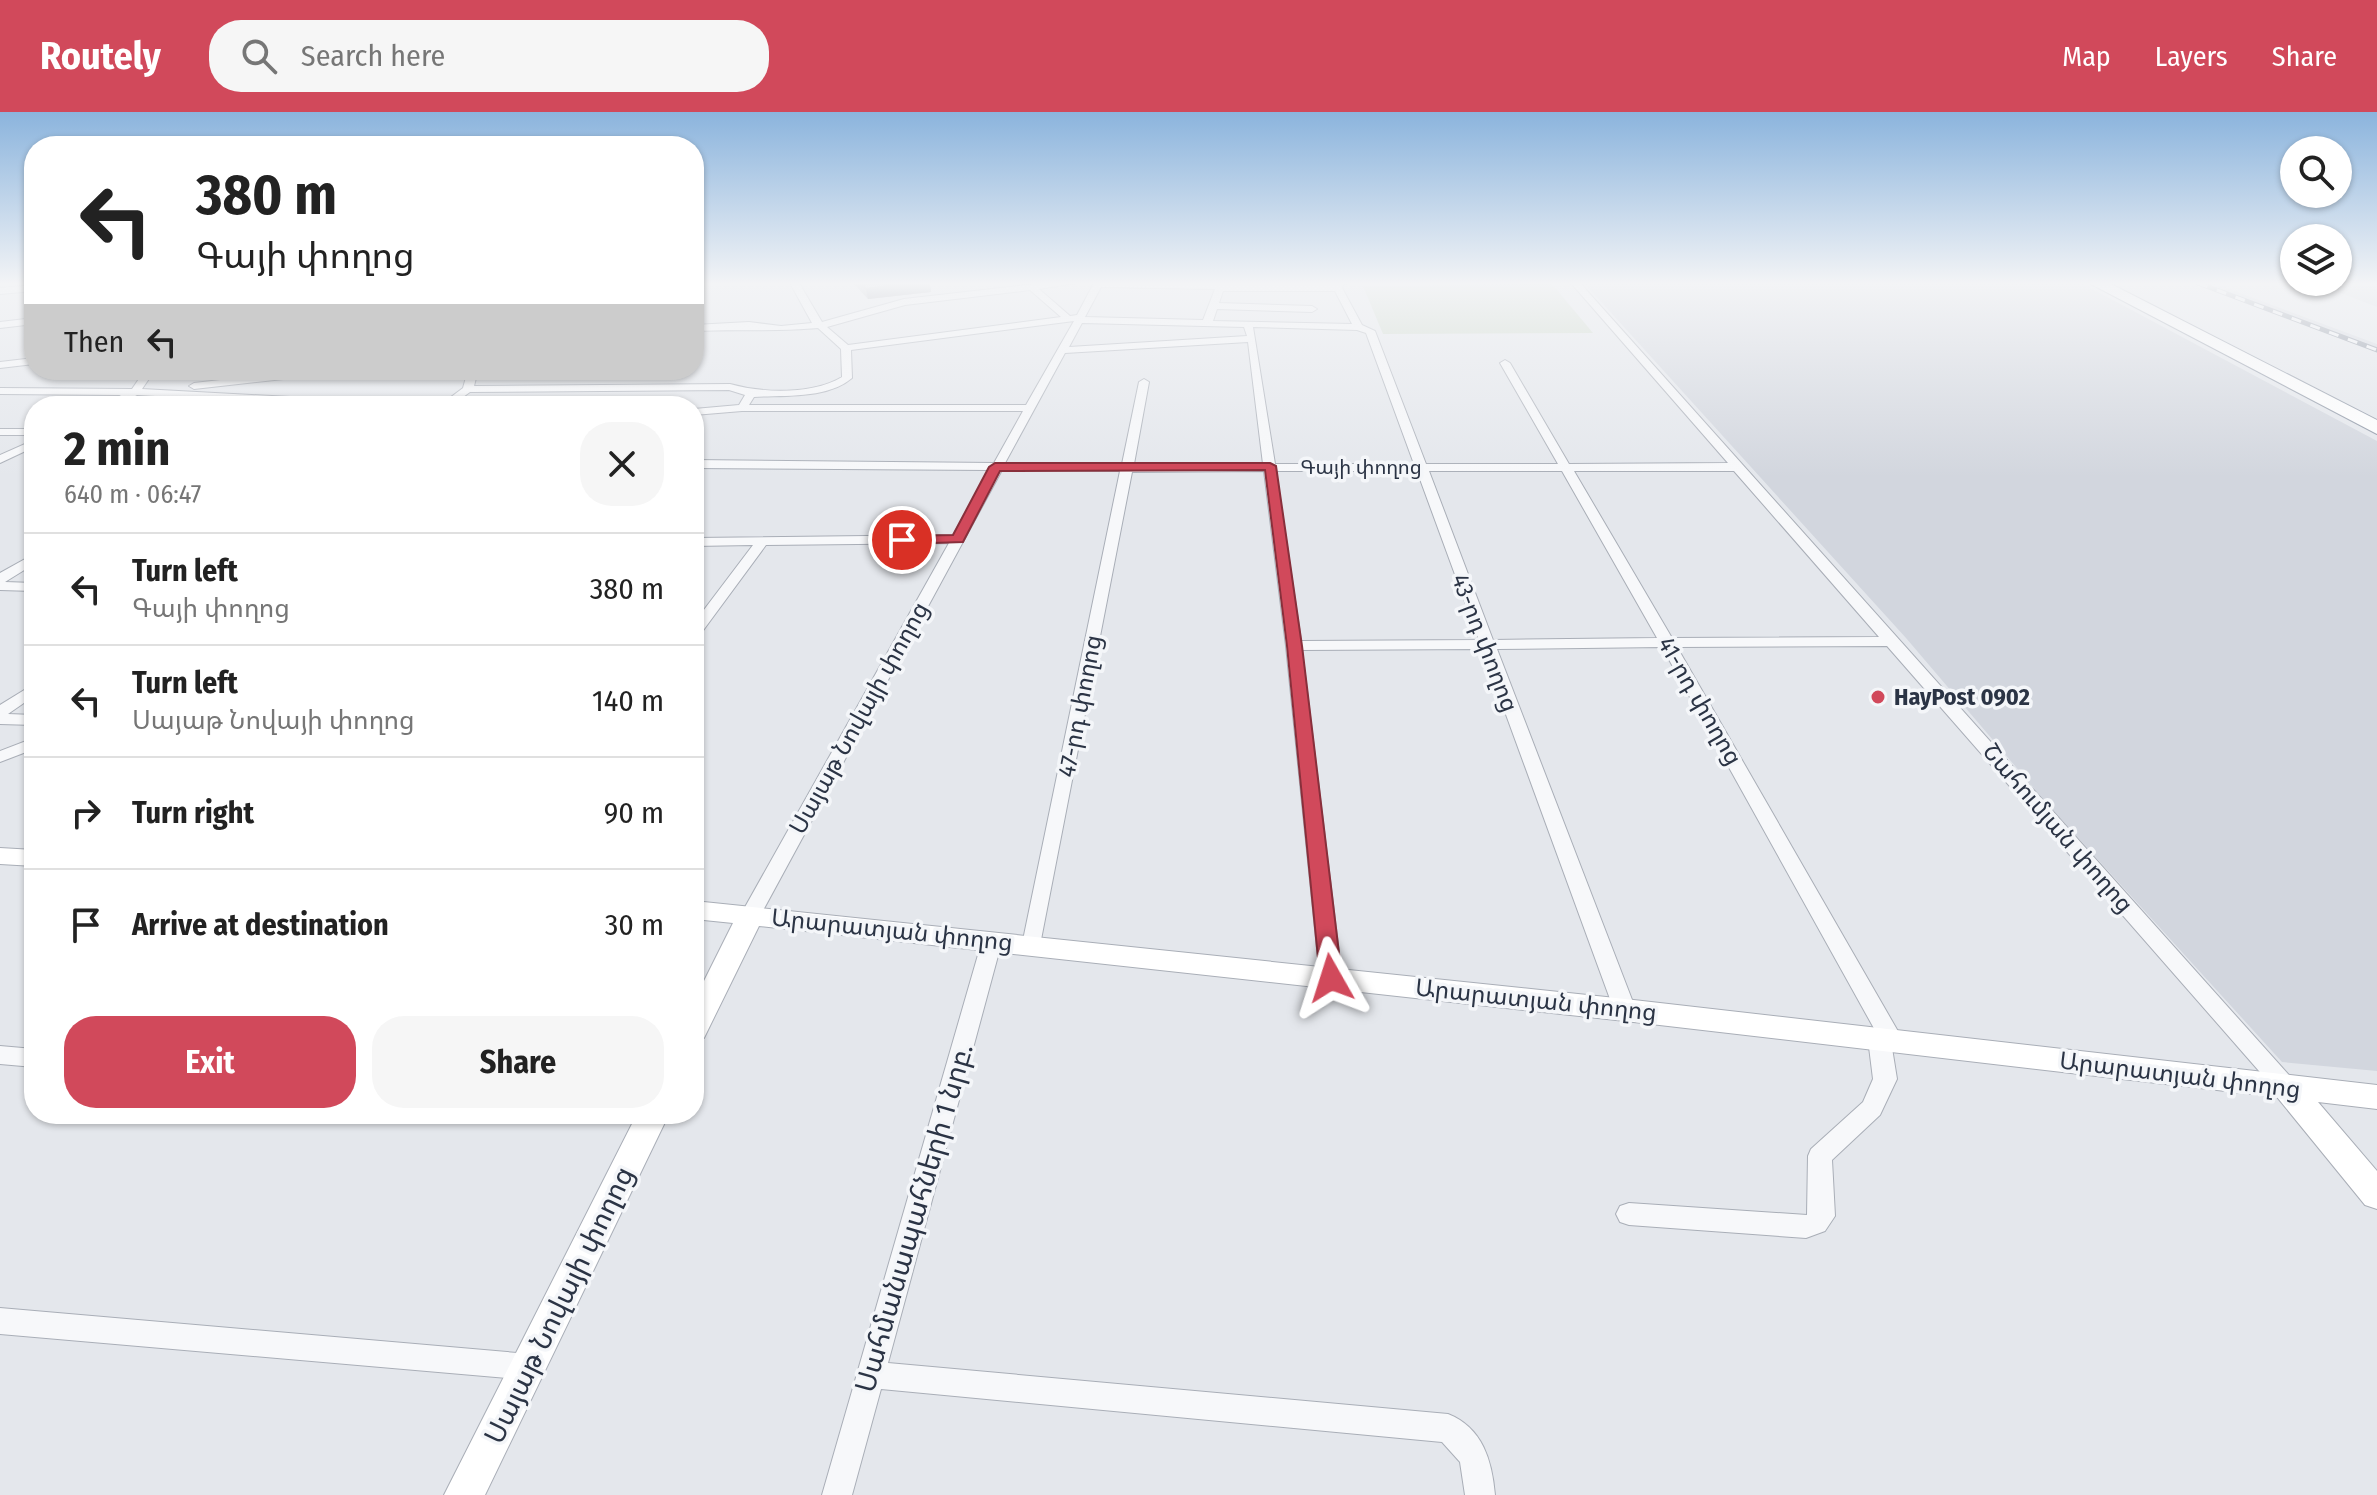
<!DOCTYPE html>
<html lang="en">
<head>
<meta charset="utf-8">
<style>
	:root { --surface:#fff; --page:#f6f6f6; --text:#222; --muted:#767676; --line:#e0e0e0; --accent:#d1495b }
	body { margin:0; font-family:"Fira Sans Condensed","Noto Sans Armenian",sans-serif; background:var(--page); color:var(--text); height:100vh; display:flex; flex-direction:column; font-size:30px; white-space:nowrap }
	* { box-sizing:border-box; margin:0 }
	p { font-size:26px; color:var(--muted) }
	.icon { flex:none; width:44px; height:44px; fill:none; stroke:currentColor; stroke-width:2; stroke-linecap:round; stroke-linejoin:round }
	.map { position:relative; flex:1; overflow:hidden }
	.side { position:absolute; left:24px; top:284px; width:680px; height:728px; display:flex; flex-direction:column; background:var(--surface); border-radius:32px; box-shadow:0 2px 6px #0004 }
	.side>* { flex:none }
	.hud { position:absolute; left:24px; top:24px; width:680px; height:244px; border-radius:32px; box-shadow:0 2px 6px #0004; background:#fff; color:var(--text); overflow:hidden }
	.controls { position:absolute; left:2280px; top:24px; display:grid; gap:16px }
	.controls a { display:grid; place-items:center; width:72px; height:72px; border-radius:50%; background:var(--surface); box-shadow:0 2px 6px #0004; font-size:40px }
	.pin { position:absolute; display:grid; place-items:center; width:68px; height:68px; color:#fff; margin:-34px; border:4px solid #fff; border-radius:50%; box-shadow:0 2px 8px #0007 }
	.me { position:absolute; width:88px; margin:-44px; rotate:354deg; stroke-linejoin:round; filter:drop-shadow(0 0 6px #0008) }
	.turn { display:flex; align-items:center; gap:28px; height:168px; padding:0 40px; font-size:36px }
	.turn .icon { width:104px; height:104px; stroke-width:2.5 }
	.turn b { display:block; font-size:56px; line-height:68px }
	.then { display:flex; align-items:center; height:76px; padding:0 40px; background:#0003; gap:16px; font-size:30px }
	.round { display:grid; place-items:center; flex:none; width:84px; height:84px; border-radius:32px; background:var(--page) }
	.overview { display:flex; align-items:center; justify-content:space-between; height:136px; padding:0 40px }
	h1 { font-size:48px; font-weight:700; line-height:60px }
	.action { display:flex; gap:16px; margin-top:auto; padding:16px 40px }
	.action a { flex:1; height:92px; border-radius:32px; background:var(--accent); color:#fff; font-size:32px; font-weight:700; line-height:92px; text-align:center }
	.action a+a { background:var(--page); color:var(--text) }
	ul { padding:0; list-style:none }
	li { display:flex; align-items:center; gap:24px; height:112px; padding:0 40px; border-top:2px solid var(--line) }
	li div { flex:1 }
	li b { display:block; font-size:30px }
	li em { font-style:normal }
	header { display:flex; align-items:center; gap:48px; box-sizing:border-box; height:112px; padding:0 40px; background:var(--accent); color:#fff }
	header strong { font-size:38px }
	nav { display:flex; gap:44px; margin-inline-start:auto; font-size:28px }
	.search { width:560px; height:72px; background:var(--page); display:flex; align-items:center; gap:20px; box-sizing:border-box; padding:0 28px; border-radius:32px; color:var(--muted); font-size:30px }
	.map>svg:first-child { display:block }
</style>
</head>
<body>
<header>
<strong>Routely</strong>
<div class="search"><svg class="icon" aria-label="search" viewBox="0 0 24 24"><circle cx="10" cy="10" r="6"/><path d="M15 15l6 6"/></svg>Search here</div>
<nav><a>Map</a><a>Layers</a><a>Share</a></nav>
</header>
<div class="map">
<svg width="2377" height="1383" viewBox="0 0 2377 1383">
	<rect width="100%" height="100%" fill="#e4e7ec"/>
	<!-- built -->
	<path fill="#d2d6de" d="M2081,171L2377,329V959L2282,950L2050,695L1906,526L1584,171Z
		M2193,171H2213L2377,232V240Z
		M2377,172V195L2323,174L2369,173Z"/>
	<!-- green -->
	<path fill="#c9d6c5" d="M1552,172L1593,221L1383,222L1363,174Z"/>
	<g fill="none" stroke-linecap="round" stroke-linejoin="round">
		<defs>
			<path id="street" d="M790,171H799L822,210L904,187L1045,171H1076L1039,177L1070,204L1077,203L1094,171H1347L1341,174L1362,213L1375,219L1426,352H1558L1500,251L1505,248L1510,251L1569,352L1728,351L1571,171H1580L2296,971L2300,977L2296,983L2288,986L2280,983L1887,534L1677,535L1903,928L1900,934L1892,936L1897,967L1880,1003L1832,1048L1835,1104L1825,1119L1806,1126L1629,1113L1620,1110L1616,1102L1620,1094L1629,1091L1807,1103L1808,1044L1811,1037L1863,990L1873,967L1868,927L1876,920L1662,535L1497,537L1636,898L1633,904L1625,906L1617,904L1614,898L1482,537L1302,538L1342,866L1338,871H1324L1320,866L1286,534L1264,359L1132,360L1039,838H1025L1022,833L1120,359L1002,358L760,804L757,809H743L740,804L949,431L766,433L699,524L694,525V511L753,433L694,434V426L953,423L990,358L694,356V348L994,351L1023,299H742L694,303V297L739,293L745,283L729,278L470,280L451,294H439L463,276L468,258H478L474,274L730,272C762,281 812,283 842,265L841,237L818,216C776,220 736,217 694,219V213L749,210L781,214L812,211ZM1101,175L1215,177L1203,208L1085,205ZM1030,178L1061,205L848,233L827,215L905,193ZM1223,179H1335L1352,212L1213,209L1217,197L1312,200L1317,197L1312,194L1219,191ZM1074,209L1026,293H749L754,285C785,283 828,287 852,266L851,238ZM1082,211L1244,215L1247,224L1069,235ZM1253,215L1357,218L1366,221L1414,352H1275ZM1248,230L1263,352H1134L1149,270L1144,267L1139,270L1122,352L1005,351L1065,241ZM1276,359H1417L1479,528L1301,529ZM1429,359H1562L1657,526L1493,528ZM1574,359H1734L1879,525L1672,526Z
				M34,173V179L0,182V176Z
				M34,206V212L0,216V210Z
				M34,246V252L0,256V250Z
				M145,258H155L142,277L399,291L404,294H338L137,283L116,294H103L121,283L0,282V276L132,277Z
				M311,258H343L338,261L194,277L189,274L194,271Z
				M0,317H34V323H0Z
				M34,328V335L0,351V343Z
				M34,442V452L5,470L34,471V479L0,478V461Z
				M34,572V584L8,602L34,603V613L0,612V593Z
				M34,626V637L0,650V639Z
				M992,822L999,824L1002,829L888,1251L1448,1302C1483,1316 1492,1349 1495,1383H1465L1460,1350L1442,1330L881,1277L852,1383H822L982,829L985,824Z
				M0,934L34,937V955L0,952Z
				M0,1196L529,1242L539,1246L543,1255L539,1264L529,1268L0,1222Z"/>
			<path id="secondary" d="M0,736L34,738V754L0,752Z
				M694,789L1625,887L2377,973V997L2318,990L2377,1059V1097L2365,1093L2277,985L1625,909L759,814L704,926L694,929V889L733,811L694,807Z
				M637,1002H669L485,1383H444Z"/>
			<path id="highway" d="M2089,171H2109L2377,308V322Z"/>
		</defs>
		<!-- street casing -->
		<use href="#street" stroke="#a9aeb7" stroke-width="2"/>
		<!-- secondary casing -->
		<use href="#secondary" stroke="#a9aeb7" stroke-width="2"/>
		<!-- highway casing -->
		<use href="#highway" stroke="#8b94a3" stroke-width="2"/>
		<!-- street -->
		<use href="#street" fill="#f7f8fa" fill-rule="evenodd"/>
		<!-- secondary -->
		<use href="#secondary" fill="#fff" fill-rule="evenodd"/>
		<!-- highway -->
		<use href="#highway" fill="#fff" fill-rule="evenodd"/>
		<defs>
			<path id="rail" d="M2198,171L2377,238"/>
		</defs>
		<!-- rail casing -->
		<use href="#rail" stroke="#7d8696" stroke-width="5"/>
		<!-- rail -->
		<use href="#rail" stroke="#f4f6f9" stroke-width="3" stroke-dasharray="10" stroke-linecap="butt"/>
	</g>
	<!-- wall -->
	<path fill="#a1a5ae" d="M854,172H930L931,180L868,187Z"/>
	<!-- shaded-wall -->
	<path fill="#83868d" d="M908,172H930L931,180L868,187L866,177Z"/>
	<!-- building -->
	<path fill="#bbc0ca" stroke="#83868d" stroke-width="2" d="M862,172H908L866,177Z"/>
	<!-- sky -->
	<linearGradient id="sky" x2="0" y2="1"><stop stop-color="#8bb4dd"/><stop offset="0.47" stop-color="#f3f4f6"/><stop offset="1" stop-color="#f3f4f6" stop-opacity="0"/></linearGradient>
	<rect width="2377" height="365" fill="url(#sky)"/>
	<!-- route -->
	<path fill="#d1495b" stroke="#882f3b" stroke-width="2" d="M1270,351L1276,354L1302,534L1342,866L1338,871H1323L1320,866L1287,534L1265,358L1000,359L963,430L902,432L896,428L902,424L953,423L989,355L995,351Z"/>
	<!-- markers -->
	<circle fill="#d1495b" stroke="#f4f6f9" stroke-width="3" cx="1878" cy="585" r="8"/>
	<g text-anchor="middle" dominant-baseline="central" stroke-width="7" stroke-linejoin="round" paint-order="stroke">
		<!-- far-street labels -->
		<g font-size="20" fill="#2b3445" stroke="#f4f6f9">
			<text x="1361" y="355">Գայի փողոց</text>
		</g>
		<!-- street labels -->
		<g font-size="24" fill="#2b3445" stroke="#f4f6f9">
			<text transform="translate(1485 531) rotate(69)">43-րդ փողոց</text>
			<text transform="translate(1700 589) rotate(60)">41-րդ փողոց</text>
			<text transform="translate(1080 594) rotate(-79)">47-րդ փողոց</text>
			<text transform="translate(859 606) rotate(-61)">Սայաթ Նովայի փողոց</text>
			<text transform="translate(2058 716) rotate(49)">Շահումյան փողոց</text>
			<text transform="translate(892 818) rotate(6)">Արարատյան փողոց</text>
			<text transform="translate(1536 888) rotate(6)">Արարատյան փողոց</text>
			<text transform="translate(2180 963) rotate(7)">Արարատյան փողոց</text>
		</g>
		<!-- poi labels -->
		<g font-size="24" font-weight="bold" fill="#2b3445" stroke="#f4f6f9" text-anchor="start">
			<text x="1894" y="585">HayPost 0902</text>
		</g>
		<!-- near-street labels -->
		<g font-size="28" fill="#2b3445" stroke="#f4f6f9">
			<text transform="translate(914 1106) rotate(-74)">Սահմանապահների 1 նրբ.</text>
			<text transform="translate(559 1193) rotate(-64)">Սայաթ Նովայի փողոց</text>
		</g>
	</g>
</svg>
<div class="controls">
<a><svg class="icon" aria-label="search" viewBox="0 0 24 24"><circle cx="10" cy="10" r="6"/><path d="M15 15l6 6"/></svg></a>
<a><svg class="icon" aria-label="layers" viewBox="0 0 24 24"><path d="M12 4l9 5-9 5-9-5zM3 14l9 5 9-5"/></svg></a>
</div>
<div class="pin" style="left:902px;top:428px;background:#d93025"><svg class="icon" aria-label="arrive" viewBox="0 0 24 24"><path d="M6 21V4h12l-3 4 3 4H6"/></svg></div>
<svg class="me" style="left:1331px;top:866px" viewBox="-20 -20 40 40"><path d="M0-17L14 15 0 8-14 15z" fill="#d1495b" stroke="#fff" stroke-width="4"/></svg>
<div class="hud">
<div class="turn"><svg class="icon" aria-label="left" viewBox="0 0 24 24"><path d="M17 20v-9H6M10 6l-5 5 5 5"/></svg><div><b>380 m</b>Գայի փողոց</div></div>
<div class="then">Then<svg class="icon" aria-label="left" viewBox="0 0 24 24"><path d="M17 20v-9H6M10 6l-5 5 5 5"/></svg></div>
</div>
<section class="side">
<div class="overview"><div><h1>2 min</h1><p>640 m · 06:47</p></div><a class="round"><svg class="icon" aria-label="close" viewBox="0 0 24 24"><path d="M6 6l12 12M18 6L6 18"/></svg></a></div>
<ul>
<li><svg class="icon" aria-label="left" viewBox="0 0 24 24"><path d="M17 20v-9H6M10 6l-5 5 5 5"/></svg><div><b>Turn left</b><p>Գայի փողոց</p></div><em>380 m</em></li>
<li><svg class="icon" aria-label="left" viewBox="0 0 24 24"><path d="M17 20v-9H6M10 6l-5 5 5 5"/></svg><div><b>Turn left</b><p>Սայաթ Նովայի փողոց</p></div><em>140 m</em></li>
<li><svg class="icon" aria-label="right" viewBox="0 0 24 24"><path d="M7 20v-9h11M14 6l5 5-5 5"/></svg><div><b>Turn right</b></div><em>90 m</em></li>
<li><svg class="icon" aria-label="arrive" viewBox="0 0 24 24"><path d="M6 21V4h12l-3 4 3 4H6"/></svg><div><b>Arrive at destination</b></div><em>30 m</em></li>
</ul>
<div class="action"><a>Exit</a><a>Share</a></div>
</section>
</div>
</body>
</html>
